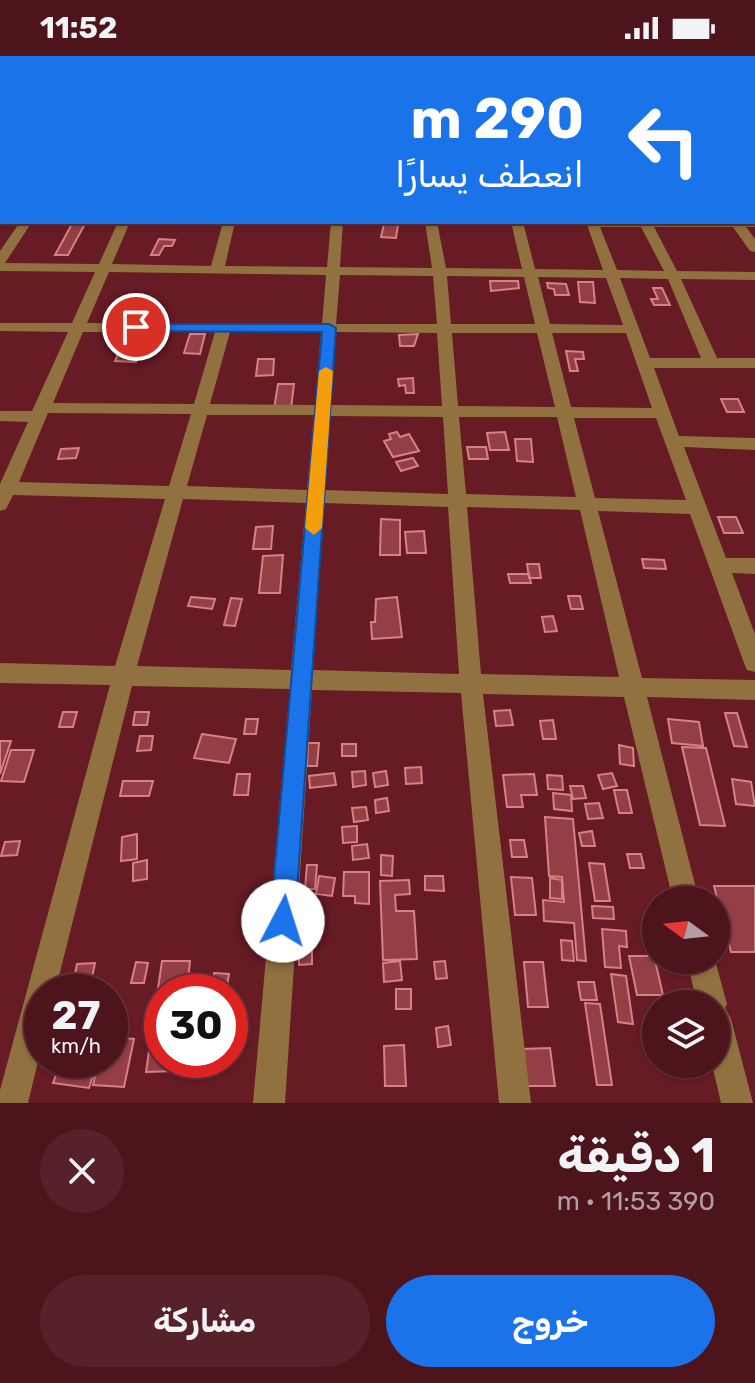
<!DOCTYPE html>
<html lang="ar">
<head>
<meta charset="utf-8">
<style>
	:root { --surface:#4d141c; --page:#572129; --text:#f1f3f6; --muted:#b39ea3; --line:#64333b; --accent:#1a73e8 }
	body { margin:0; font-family:Rubik,"Noto Sans Arabic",sans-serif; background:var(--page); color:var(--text); direction:rtl; height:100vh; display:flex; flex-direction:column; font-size:30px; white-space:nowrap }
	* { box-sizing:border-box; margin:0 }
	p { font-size:26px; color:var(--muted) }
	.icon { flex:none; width:44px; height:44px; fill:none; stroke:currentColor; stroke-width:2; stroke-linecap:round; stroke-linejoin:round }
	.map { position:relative; height:1047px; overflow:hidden; direction:ltr }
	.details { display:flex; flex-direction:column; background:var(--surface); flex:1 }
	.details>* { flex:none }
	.banner { position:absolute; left:0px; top:0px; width:756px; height:168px; box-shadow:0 2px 6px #0004,0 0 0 2px var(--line); direction:rtl; background:#1a73e8; color:#fff; overflow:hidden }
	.needle { width:52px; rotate:285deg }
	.tools { position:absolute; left:642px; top:830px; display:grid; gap:16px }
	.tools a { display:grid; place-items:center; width:88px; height:88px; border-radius:50%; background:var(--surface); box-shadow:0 2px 6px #0004,0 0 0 2px var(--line); font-size:40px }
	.speed { position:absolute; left:24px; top:918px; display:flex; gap:16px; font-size:40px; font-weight:700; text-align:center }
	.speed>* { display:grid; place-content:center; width:104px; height:104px; border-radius:50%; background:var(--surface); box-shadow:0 2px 6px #0004,0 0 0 2px var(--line); line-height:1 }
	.speed small { font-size:20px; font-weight:400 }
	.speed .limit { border:12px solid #d22; background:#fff; color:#111 }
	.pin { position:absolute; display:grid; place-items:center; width:68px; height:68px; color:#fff; margin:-34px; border:4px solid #fff; border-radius:50%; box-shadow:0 2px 8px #0007 }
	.me { position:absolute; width:88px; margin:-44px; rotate:5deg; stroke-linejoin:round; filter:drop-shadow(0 0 6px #0008) }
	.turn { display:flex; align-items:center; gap:28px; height:168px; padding:0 40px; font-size:36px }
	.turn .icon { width:104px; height:104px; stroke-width:2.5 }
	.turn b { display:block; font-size:56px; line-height:68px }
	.round { display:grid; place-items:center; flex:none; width:84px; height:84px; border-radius:42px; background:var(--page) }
	.head { display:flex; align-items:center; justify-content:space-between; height:136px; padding:0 40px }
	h1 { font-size:48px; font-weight:700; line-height:60px }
	.cta { display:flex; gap:16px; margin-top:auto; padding:16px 40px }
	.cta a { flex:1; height:92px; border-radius:48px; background:var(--accent); color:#fff; font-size:32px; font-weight:700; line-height:92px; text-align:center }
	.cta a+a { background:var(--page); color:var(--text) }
	.status { display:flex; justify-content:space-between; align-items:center; height:56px; padding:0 40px; background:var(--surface); direction:ltr }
	.status svg { height:22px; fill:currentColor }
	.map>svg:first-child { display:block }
</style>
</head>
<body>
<div class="status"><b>11:52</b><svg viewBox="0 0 49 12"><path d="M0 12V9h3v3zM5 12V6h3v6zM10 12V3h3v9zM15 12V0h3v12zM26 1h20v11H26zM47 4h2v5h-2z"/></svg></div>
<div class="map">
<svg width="755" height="1047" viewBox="0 0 755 1047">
	<rect width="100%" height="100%" fill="#671b25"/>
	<!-- building -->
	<path fill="#943e46" stroke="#d88084" stroke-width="2" d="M73,166H86L68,199H55Z
		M384,168L398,169L396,182L381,181Z
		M159,183L175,184L172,190H164L159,199H151Z
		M490,225H518L519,232L491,235Z
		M578,226H593L595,247L580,246Z
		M547,227L566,228L569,239H555L554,233L548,232Z
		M653,232H662L670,249H654L651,243H658Z
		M190,278H205L200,298L184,297Z
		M418,278L414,290H400L399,279Z
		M120,294H141L136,306L115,305Z
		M566,295L583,296L584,303H575L578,315H570Z
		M258,303H274L273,319L256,320Z
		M413,322L414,337H406L405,329L399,330L398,323Z
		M278,328H294L291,353H274Z
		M721,343H738L744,356H727Z
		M397,376L400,381L409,378L419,395L393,401L384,385L391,383L389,378Z
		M505,376L509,394H490L487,377Z
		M515,383H531L533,406L517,405Z
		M467,391H486L488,403H469Z
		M79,392L76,402L58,403L61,393Z
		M413,402L418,410L401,415L396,406Z
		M718,461H736L743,477H724Z
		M381,463L400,464V499H380Z
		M273,470L271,493H253L256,471Z
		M424,475L426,497H407L405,476Z
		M283,499L280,537H259L263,500Z
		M642,503L664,504L666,513L644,512Z
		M527,508H539L541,522H529Z
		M508,518H529L531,527H510Z
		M568,540H580L583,553H571Z
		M191,541L215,543L212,553L188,550Z
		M397,541L402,581L372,583L371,566H375L376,543Z
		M231,542L242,543L235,570L224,569Z
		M553,560L557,575L545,576L542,561Z
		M510,654L513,669L496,670L494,655Z
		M63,656H77L73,671H59Z
		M135,656H149L147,669H133Z
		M725,657H737L747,691L734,690Z
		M246,663H258L256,678H244Z
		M668,663L699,666L703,690L672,687Z
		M553,664L556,683H543L540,665Z
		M202,678L236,683L229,707L194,702Z
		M140,680H153L151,694L137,695Z
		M0,685H11L0,718Z
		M308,687H319L317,710H307Z
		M342,688H356V700H342Z
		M619,689L633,692L634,710L620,708Z
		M682,691L706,692L725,770L700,769Z
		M11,694H34L24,726L1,725Z
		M421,711L422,727L406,728L405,712Z
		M365,715L366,729L353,731L352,716Z
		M386,715L388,729L375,731L373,717Z
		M334,717L336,729L310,732L309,720Z
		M612,717L617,730L603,733L598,719Z
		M237,718H250L248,739H234Z
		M534,718L537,739H521L523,751H507L503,719Z
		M547,719L562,720L563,734L548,733Z
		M732,723L751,726L755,750L736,748Z
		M123,725H153L149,740H120Z
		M570,730H583L586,742L573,743Z
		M614,734H627L632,757H619Z
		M553,737L571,739L572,755L554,753Z
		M387,742L389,755L376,757L375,744Z
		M599,747L603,762L588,763L585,748Z
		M366,751L368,764L354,766L352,752Z
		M545,761L573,763L586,905L577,904L574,867L544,865L543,844L564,846L562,821L549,820Z
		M357,770V786L343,787L342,771Z
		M592,775L595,790H582L579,777Z
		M137,778V803L121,805L122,781Z
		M510,784H524L527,801H512Z
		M20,785L17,799L1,800L5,786Z
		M367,788L369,802L353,804L352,790Z
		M627,798H641L644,812H630Z
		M381,799L393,800L392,820L381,819Z
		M147,804V823L133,825V807Z
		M589,807L604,808L610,845H595Z
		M307,809H317L315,833H305Z
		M344,816H369V848L355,847V840H343Z
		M319,820L335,822L332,840L316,838Z
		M425,820H443L444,835L425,834Z
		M511,821L532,822L536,859H515Z
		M550,822L562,824V843L550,842Z
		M409,824L410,838L395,839L396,855H414L417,903L383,904L380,825Z
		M714,830H755V896H731Z
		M304,844L318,845L316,867H302Z
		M592,850L613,851L614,863L593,862Z
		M602,873L626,875L627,891L619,890L621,912L605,911Z
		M561,884L572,885L574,905L562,904Z
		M312,889V908L299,909V890Z
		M629,900H654L663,939H637Z
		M162,905H190L187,936H162V1004H178L177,1015L146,1016Z
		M400,905L402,924L384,926L383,907Z
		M445,905L447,922L436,923L434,906Z
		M136,906L148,907L144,927H131Z
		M524,906H543L548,951H528Z
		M95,907L89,936H71L77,908Z
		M214,917L229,918L226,936H211Z
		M611,918L626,920L633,968L618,966Z
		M578,926H594L597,944H581Z
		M396,933H411V953H396Z
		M585,947L600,948L612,1029H597Z
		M448,970L451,989L438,991L436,972Z
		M110,981L134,983L124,1031L93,1029L99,1004H110Z
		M404,989L406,1030H385L384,990Z
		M550,992L555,1030H526L521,993Z
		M60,1008L95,1013L89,1032L53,1027Z"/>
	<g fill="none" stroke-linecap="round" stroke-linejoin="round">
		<!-- minor -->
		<path fill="#91713f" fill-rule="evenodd" d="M346,0H354V2H346Z
			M410,0H418V2H410Z
			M477,0H485V2H477Z
			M526,0H534L535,2H527Z
			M582,0H590L591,2H583Z
			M0,83H2L0,91Z
			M754,106H755V112H754Z
			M0,114H2V120H0Z
			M755,163V171H746L755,183V196L750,195L733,171H654L677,215L755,216V224L681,223L717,302H755V312H654L679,380L755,382V394L684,391L726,502H755V518L732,517L755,578V616L747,614L744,607L690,458L598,455L642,622L755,624V644L647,641L699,844H673L624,641L483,638L531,1047H499L461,637L312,634L285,1047H253L290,633L132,630L55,936H42V989L28,1047H0V1034L110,629L0,627V607L115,610L165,443L13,439L6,453L0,455V428L28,366L0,365V355H32L68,276L0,275V267H72L95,216L0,215V195L20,166H32L5,207L99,208L118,166H130L112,208L211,210L223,166H235L225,210L327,211L331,166H343L340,211L432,212L425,166H437L446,212L522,213L511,166H523L535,213L603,214L586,166H754ZM600,171H641L664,215L617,214ZM109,216L326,219L322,268L87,267ZM340,219L433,220L437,268H336ZM447,220L524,221L535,268H451ZM538,221L606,222L623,269L550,268ZM620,222L668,223L701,302H650ZM83,276H215L194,348L53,347ZM230,276H321L315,349L210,348ZM336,276L437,277L442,350L331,349ZM452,277H537L555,351L458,350ZM552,277H626L652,352L571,351ZM48,357L191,358L169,430L19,426ZM207,359H314L307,434L187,430ZM330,360L443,361L448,438L325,434ZM459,361H557L576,441L466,438ZM574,362H656L686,444L595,442ZM183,443L306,447L291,614L137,610ZM324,447L448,451L459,618L313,614ZM467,451L580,454L619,621L481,618Z
			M687,904H715L727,948L725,952L731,963L753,1047H721L712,1008H716V948H697Z"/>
	</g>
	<!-- route -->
	<path fill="#1a73e8" stroke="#114b97" stroke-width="2" d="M131,268H329L336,272L295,865L291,874L283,878L274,874L270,865L322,276L136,275L131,274Z"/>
	<!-- slow -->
	<path fill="#f59e0b" d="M326,311L333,315L322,472L314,479L305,472L319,315Z"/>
</svg>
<div class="tools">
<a><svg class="needle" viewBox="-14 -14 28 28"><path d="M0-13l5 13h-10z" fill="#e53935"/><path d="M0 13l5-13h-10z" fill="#b39ea3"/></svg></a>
<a><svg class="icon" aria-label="layers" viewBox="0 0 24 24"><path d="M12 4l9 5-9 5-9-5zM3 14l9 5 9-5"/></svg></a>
</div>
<div class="speed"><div>27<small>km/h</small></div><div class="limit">30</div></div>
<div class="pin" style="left:136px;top:271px;background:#d93025"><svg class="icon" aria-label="arrive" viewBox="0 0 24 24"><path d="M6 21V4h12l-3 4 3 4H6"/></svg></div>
<svg class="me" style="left:283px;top:865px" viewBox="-20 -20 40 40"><circle r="19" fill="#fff"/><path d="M0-13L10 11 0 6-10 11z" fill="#1a73e8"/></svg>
<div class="banner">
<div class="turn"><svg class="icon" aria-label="left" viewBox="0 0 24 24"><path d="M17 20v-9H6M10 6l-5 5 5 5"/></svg><div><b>290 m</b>انعطف يسارًا</div></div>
</div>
</div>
<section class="details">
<div class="head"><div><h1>1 دقيقة</h1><p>390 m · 11:53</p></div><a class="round"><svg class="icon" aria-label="close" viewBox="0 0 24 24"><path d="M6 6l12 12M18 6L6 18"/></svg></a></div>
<div class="cta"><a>خروج</a><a>مشاركة</a></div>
</section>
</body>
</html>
